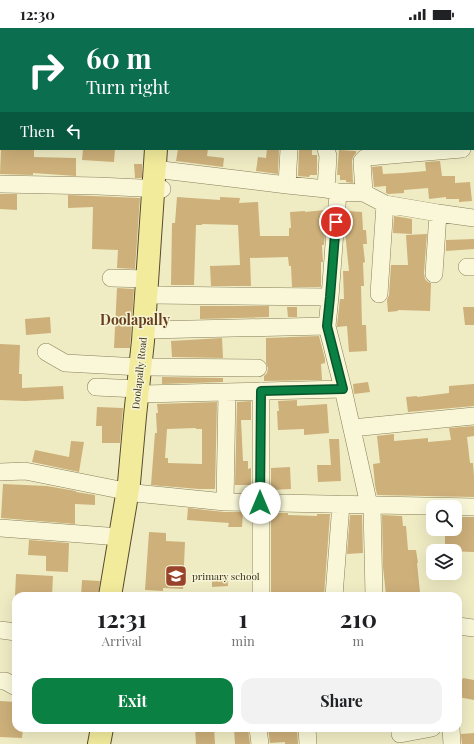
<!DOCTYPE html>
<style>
body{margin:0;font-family:"Playfair Display",serif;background:#f2f2f2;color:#202124;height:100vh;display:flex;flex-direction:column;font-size:15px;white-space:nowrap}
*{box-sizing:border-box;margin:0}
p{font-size:13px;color:#757577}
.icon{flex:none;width:22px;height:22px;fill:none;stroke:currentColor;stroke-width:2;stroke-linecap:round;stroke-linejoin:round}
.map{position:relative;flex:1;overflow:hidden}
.panel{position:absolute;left:12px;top:564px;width:450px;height:140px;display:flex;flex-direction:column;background:#fff;border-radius:12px;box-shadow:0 4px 16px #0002}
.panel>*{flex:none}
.guide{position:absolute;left:0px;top:0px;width:474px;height:122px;box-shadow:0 4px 16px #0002;background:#0b6e4f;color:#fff;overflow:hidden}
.fabs{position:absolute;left:426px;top:472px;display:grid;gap:8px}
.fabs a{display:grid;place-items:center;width:36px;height:36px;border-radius:8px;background:#fff;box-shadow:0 4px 16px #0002;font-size:20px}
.pin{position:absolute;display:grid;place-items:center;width:34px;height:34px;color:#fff;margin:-17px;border:2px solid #fff;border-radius:50%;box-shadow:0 1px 4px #0007}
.me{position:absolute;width:44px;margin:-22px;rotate:0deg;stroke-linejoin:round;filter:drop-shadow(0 0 3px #0008)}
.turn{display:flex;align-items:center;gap:14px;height:84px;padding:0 20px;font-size:18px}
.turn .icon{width:52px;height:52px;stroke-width:2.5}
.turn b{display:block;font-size:28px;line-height:34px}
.then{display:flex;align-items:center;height:38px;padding:0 20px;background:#0003;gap:8px;font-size:15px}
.eta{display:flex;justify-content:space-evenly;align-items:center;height:68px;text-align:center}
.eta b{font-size:24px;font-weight:700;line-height:28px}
.cta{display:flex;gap:8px;margin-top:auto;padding:8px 20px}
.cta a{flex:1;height:46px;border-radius:12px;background:#0b8043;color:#fff;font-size:16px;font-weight:700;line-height:46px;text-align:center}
.cta a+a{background:#f2f2f2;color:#202124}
.status{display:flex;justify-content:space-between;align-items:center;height:28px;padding:0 20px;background:#fff;direction:ltr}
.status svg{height:11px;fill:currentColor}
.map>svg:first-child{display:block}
.building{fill:#cdb07a;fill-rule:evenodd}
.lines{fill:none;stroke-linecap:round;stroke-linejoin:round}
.minor-casing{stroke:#8a7e5a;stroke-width:18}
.major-casing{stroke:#574b2f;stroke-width:24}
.minor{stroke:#f9f7d8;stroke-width:17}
.major{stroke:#f2eb9c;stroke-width:22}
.route-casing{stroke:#07532c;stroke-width:10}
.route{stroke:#0b8043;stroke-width:7}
.labels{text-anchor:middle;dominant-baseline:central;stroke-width:3;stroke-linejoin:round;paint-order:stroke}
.street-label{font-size:10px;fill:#39321f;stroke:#f6f4d4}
.poi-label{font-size:10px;fill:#39321f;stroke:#f6f4d4;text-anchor:start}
.district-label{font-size:14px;font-weight:bold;fill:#663e1e;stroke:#f6f4d4}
</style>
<div class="status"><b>12:30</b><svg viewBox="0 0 49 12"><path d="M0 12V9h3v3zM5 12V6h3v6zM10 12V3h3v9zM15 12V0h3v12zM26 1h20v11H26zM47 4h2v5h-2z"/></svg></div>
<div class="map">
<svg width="474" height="716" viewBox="0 0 474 716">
<rect width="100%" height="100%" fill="#efecc4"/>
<path class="building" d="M1,121l33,1v7l42,1v18l-43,-3v2l-33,-1z
M83,121h32l-1,13 -32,-2z
M178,121h30l-1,7 17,2 -1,9 -47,-6z
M267,121h12l-1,25 -22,-3 2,-14 8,1z
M299,121h13v6h5v20h-7l-1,2 -11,-1z
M339,122l17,1v2l-3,4 -1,4 1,22 -7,-1v-2h-6v-5h-3z
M440,133l2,15h13v7l15,-1 2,19 -13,1v-3h-13v-2l-17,2 -1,-11 -24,2v3l-16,1 -2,-1v-7l-12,1 -2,-20 10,-1 1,8 20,-1 23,-2 -1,-9z
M134,136h8v14h-7z
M0,166h17v16l-17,-1z
M68,167l72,3 -5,71 -18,-1 1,-18 -26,-1 1,-42 -25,1z
M177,169l43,3v-3l20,1 -1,5 19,-1 2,34h29v-8h2l-1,-16 15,-1v1l20,-2 2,1 -3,34h-2l1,17h-2v25h-29l-1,-21h-2l-1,-9 -38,1 1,28h-40l-1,-20 30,-1 -2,-40 -36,-1v1h-6l-2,60h-23l1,-62h3z
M347,183l15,1 1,18h3l1,14h-4l2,18 -2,1 1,23h-3l1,39h4l1,26 -18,1 -2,-26 -10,1v-2l3,-26h4l-1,-28h6l-4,-39z
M394,188l18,3v15l-19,-1z
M427,206l-3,39 1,6 3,3 3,1 -1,28 -32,-1v1l-10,1 -1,-12 2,-5 2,-30h17l-2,-30z
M474,211v10l-28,2v-11z
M117,260l17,1 -4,59h-16z
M200,278h69v11l-69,2z
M287,279h10v10h-9z
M463,279h11v18h-9z
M50,289l1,16 -25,2 -1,-16z
M319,308l6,23v4l-4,1 1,16 -58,1v-5l3,-3 1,-5 -2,-5v-25z
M222,310l1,20 -51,-1 -1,-16z
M0,316l20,1 -1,29h3v14l41,-2 1,13 -39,2 -25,-1z
M162,349l61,1v4l-61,2z
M368,354l2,10 -16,2 -1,-10z
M474,356v22l-66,6 -2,-15 11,-1v1l32,-4v-7z
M297,372v6l30,-2 2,29 -25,2v-6l-26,1 -1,-19h2l-1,-10z
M251,373v19h-10l2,41h5v8l3,-1v17h-16l2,-83z
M217,374l-2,87h-16l-48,-4 4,-52h2l-1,-20h2l-1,-9zM196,400v1h6v35l-34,-1v-5h-3l2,-29z
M97,379l26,1 -3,35h-18v-17h-6z
M474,398v10l-7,1 3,26h3l1,14v20l-97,-2 -2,-10 -2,-21 7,-1 -3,-27 17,-2v7l34,-3v4l23,-2 -2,-12z
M329,411h10l2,42 -23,1 -1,-17h14z
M71,413l13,1 -5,30 -47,-10 3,-12 34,7z
M290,439l1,22 -20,1v-22z
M3,456l44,2 29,5v1l19,3v10l-20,-1v20l-74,-6z
M188,480l36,4h19l-1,15h-14l1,-4 -42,-3z
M271,485h17v2l29,1v-2h13l-6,82h-53z
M350,487h12l1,38 -16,1z
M382,487l20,1 1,10h3l2,24h8l2,13h-1l3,29 -34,3 -3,-28z
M455,489h19v35l-29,-1v-22h10z
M149,504l17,1v8l19,1 -2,47 -20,-1v3l-18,-1z
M29,512l40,3 -1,29 -22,-1v-15l-18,-1z
M16,546l37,2 -1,20h-37z
M212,547h15l1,11 -16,1z
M82,552l18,1 -2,15h-17z
M458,650l5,1v-1l11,2v20l-16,-3z
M0,673l16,1v26h7l-1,10 -22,-1z
M195,700h19l1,16h-19z
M234,700h14l2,16h-15z
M268,700h29l1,16h-13v-2l-15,1z
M474,705v11h-12l-1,-10z"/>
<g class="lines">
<g class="minor-casing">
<path id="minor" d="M0,66h1
M154,141l133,16 39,4 12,3 26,1 21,11 53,9 36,5
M0,156l98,2 64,3
M287,157l2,-36
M326,161l2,-33 -2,-7
M338,164l-8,105 -3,29 16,63 26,116
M364,165l-2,-32 3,-3 3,-1 94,-8
M467,239h7
M434,246l4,-61
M111,250l36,1
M379,266l6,-90
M151,267l179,2
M149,302l178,-4
M46,324l19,11 75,4
M146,339l112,1
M96,359l42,2
M261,363v205
M143,366l200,-5
M352,400l122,-12
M0,444l25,-1 110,22 90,9 249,5
M225,474l2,-110
M372,477l2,91
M0,500l120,9
M334,568l7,-92
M458,598l16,2
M0,602l16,2
M0,653h5l11,6
M258,700l2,16
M307,700l1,16
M451,700l1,16
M400,706l32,-6"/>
</g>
<g class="major-casing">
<path id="major" d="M175,1v-1
M110,568l19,-113 6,-67 8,-75 13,-192
M99,716l3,-16"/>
</g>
<use href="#minor" class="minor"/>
<use href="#major" class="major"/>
</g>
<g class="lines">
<g class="route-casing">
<path id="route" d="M260,475l1,-112 82,-2 -16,-63 3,-29 6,-75"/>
</g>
<use href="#route" class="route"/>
</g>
<defs>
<g id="school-square" transform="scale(1.15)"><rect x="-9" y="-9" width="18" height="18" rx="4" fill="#99432a" stroke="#f6f4d4"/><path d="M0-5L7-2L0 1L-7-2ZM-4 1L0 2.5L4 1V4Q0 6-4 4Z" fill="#fff"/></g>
</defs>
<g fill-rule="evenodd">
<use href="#school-square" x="176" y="548"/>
</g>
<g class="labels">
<g class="street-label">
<text transform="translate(139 345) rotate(-84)">Doolapally Road</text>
</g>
<g class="poi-label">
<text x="192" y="548">primary school</text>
</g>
<g class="district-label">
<text x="135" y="291">Doolapally</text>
</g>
</g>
</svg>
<div class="fabs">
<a><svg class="icon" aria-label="search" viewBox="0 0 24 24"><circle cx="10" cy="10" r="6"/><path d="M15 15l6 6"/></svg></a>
<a><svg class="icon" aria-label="layers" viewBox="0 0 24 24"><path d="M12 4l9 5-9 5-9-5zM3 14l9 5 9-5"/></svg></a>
</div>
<div class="pin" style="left:336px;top:194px;background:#d93025"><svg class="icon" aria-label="arrive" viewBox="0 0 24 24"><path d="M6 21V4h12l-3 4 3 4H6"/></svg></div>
<svg class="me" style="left:260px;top:475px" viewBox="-20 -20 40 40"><circle r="19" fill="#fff"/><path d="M0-13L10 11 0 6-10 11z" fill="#0b8043"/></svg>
<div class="guide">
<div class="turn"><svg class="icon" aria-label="right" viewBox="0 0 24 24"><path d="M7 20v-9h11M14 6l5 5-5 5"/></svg><div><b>60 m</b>Turn right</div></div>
<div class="then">Then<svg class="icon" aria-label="left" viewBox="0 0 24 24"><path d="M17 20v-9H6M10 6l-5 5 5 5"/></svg></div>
</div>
<section class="panel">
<div class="eta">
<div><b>12:31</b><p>Arrival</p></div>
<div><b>1</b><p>min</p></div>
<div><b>210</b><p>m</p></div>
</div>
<div class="cta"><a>Exit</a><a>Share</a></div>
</section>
</div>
